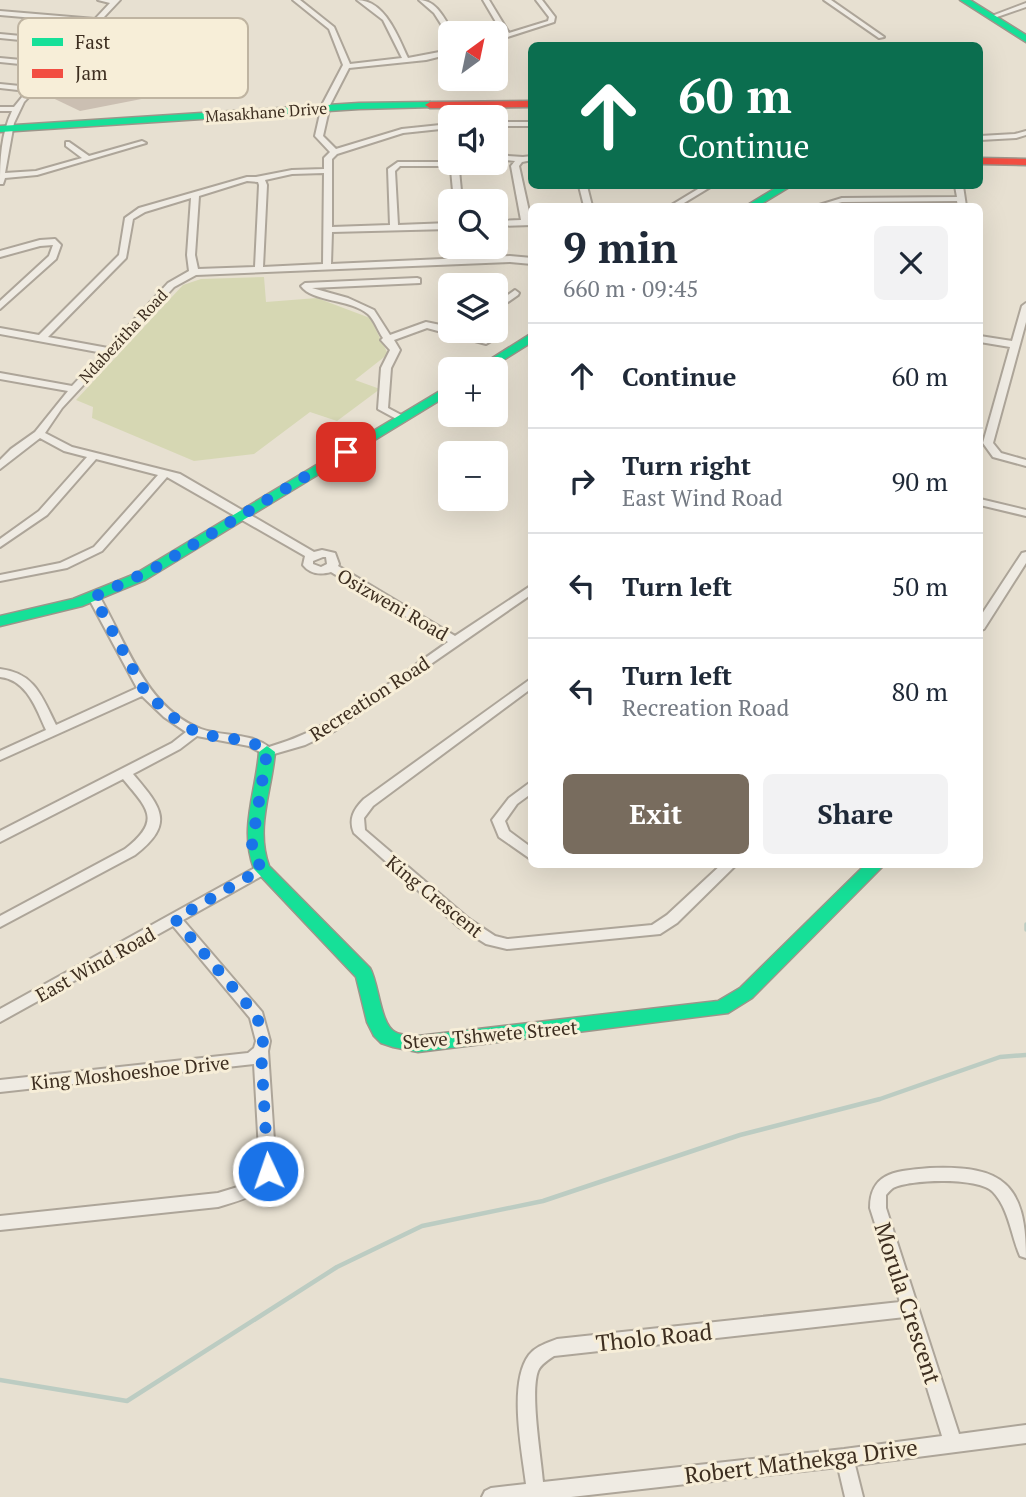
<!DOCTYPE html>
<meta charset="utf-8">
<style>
body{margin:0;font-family:"PT Serif",serif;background:#f2f2f3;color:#1f2937;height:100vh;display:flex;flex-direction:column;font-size:26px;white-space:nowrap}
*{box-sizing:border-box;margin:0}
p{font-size:23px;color:#747a83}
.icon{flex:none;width:38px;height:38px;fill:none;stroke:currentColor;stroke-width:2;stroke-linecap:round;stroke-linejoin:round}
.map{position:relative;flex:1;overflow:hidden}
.drawer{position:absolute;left:528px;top:203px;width:455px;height:665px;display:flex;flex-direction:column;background:#fff;border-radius:10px;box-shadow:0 7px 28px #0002}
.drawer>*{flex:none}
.banner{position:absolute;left:528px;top:42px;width:455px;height:147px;border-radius:10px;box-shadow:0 7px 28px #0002;background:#0b6e4f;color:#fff;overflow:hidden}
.needle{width:46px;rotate:33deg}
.controls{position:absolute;left:438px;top:21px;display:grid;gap:14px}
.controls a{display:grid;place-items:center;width:70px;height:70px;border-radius:10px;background:#fff;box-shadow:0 7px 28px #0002;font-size:35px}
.pin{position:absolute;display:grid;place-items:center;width:60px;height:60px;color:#fff;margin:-30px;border-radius:14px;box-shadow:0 4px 10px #0006}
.me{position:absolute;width:77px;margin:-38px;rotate:357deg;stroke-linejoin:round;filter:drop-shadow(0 0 5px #0008)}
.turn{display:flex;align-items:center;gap:24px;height:147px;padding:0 35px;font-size:32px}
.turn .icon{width:91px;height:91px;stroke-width:2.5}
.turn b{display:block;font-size:49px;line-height:60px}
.round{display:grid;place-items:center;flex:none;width:74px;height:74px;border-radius:10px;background:#f2f2f3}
.headline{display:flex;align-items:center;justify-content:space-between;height:119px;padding:0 35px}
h1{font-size:42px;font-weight:700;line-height:52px}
.action{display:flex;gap:14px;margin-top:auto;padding:14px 35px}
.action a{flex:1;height:80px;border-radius:10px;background:#786c5e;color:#fff;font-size:28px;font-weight:700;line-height:80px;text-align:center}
.action a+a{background:#f2f2f3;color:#1f2937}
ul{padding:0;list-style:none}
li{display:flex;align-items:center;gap:21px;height:105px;padding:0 35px;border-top:2px solid #e0e1e3}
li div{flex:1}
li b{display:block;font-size:26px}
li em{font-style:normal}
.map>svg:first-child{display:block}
.green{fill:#d6d7b3}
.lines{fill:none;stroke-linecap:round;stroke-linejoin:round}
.stream-far1{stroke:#bcccc2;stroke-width:3.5}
.stream{stroke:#bcccc2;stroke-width:4.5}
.building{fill:#cbbfb2}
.street-casing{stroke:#ada599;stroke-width:4}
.fast-casing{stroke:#9c958a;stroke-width:3}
.jam-casing{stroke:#9c958a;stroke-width:3}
.street{fill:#efebe3;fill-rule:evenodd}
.fast{fill:#16e098;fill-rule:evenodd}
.jam{fill:#f24e42;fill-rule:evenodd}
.route{stroke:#1a73e8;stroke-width:12;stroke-dasharray:0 21.6}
.labels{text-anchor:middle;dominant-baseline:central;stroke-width:6;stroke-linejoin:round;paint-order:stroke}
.far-street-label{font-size:16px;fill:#3d2e20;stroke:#f7eed8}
.street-label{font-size:19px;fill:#3d2e20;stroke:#f7eed8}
.near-street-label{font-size:23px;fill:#3d2e20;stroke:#f7eed8}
.key{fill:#f7eed8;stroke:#bfb4a1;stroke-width:2}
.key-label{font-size:19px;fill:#3d2e20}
</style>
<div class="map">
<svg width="1026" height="1497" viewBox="0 0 1026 1497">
<rect width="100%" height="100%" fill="#e7e0d1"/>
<path class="green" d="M264,277l2,25 51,-4 53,20 18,36 -33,26 25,9 -43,32 -27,-9 -56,42 -60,7 -102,-43 1,-11 -17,-7 107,-115 18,-6z"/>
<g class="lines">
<path class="stream-far1" d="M1026,924v6"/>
<path class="stream" d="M0,1380l127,21 210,-134 85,-41 121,-25 197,-66 140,-36 120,-42 26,-2"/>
</g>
<path class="building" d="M89,61l73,34 -82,16 -42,-20z"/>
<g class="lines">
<g class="street-casing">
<path id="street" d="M98,0h22l-96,102 -10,21 -9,50 31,-2 46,-13 -16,-12v-4h3l20,14 53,-15 4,2 -109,32 -32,3 -2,6h-3c0,-24 1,-50 12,-73h-12v-4h14l13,-16 -27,-3v-4l30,3 20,-20 -50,-5v-4l53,5 18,-18 -71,-7v-4l74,7 18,-18 -92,-8v-4l95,8 15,-16z
M293,0h7l34,27 16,37 52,-6 -19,-38 -26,-20c28,0 41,37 51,58l42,-8v4l-24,6 -77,8 -19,37 -7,31 13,13 66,-20 48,-5v4l-47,5 -66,21 -5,5v68l58,-2 -2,-56 10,-7h52l4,1 5,7 3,31h-8l-3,-31 -2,-4h-49l-5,5 3,54 52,-2v6l-118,3 -1,32 179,-8 22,2v6l-22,-2 -314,13 -22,12 -112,121 -17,25 27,14 108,27 134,78 8,-2 13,3 4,11 -1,2 117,70 77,-51v9l-198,137 -29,14 -38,11 -18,-10 -52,-10 -17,13 -47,25c29,34 42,50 2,81l-135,72v-11l125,-67c37,-29 23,-40 -2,-70l-123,63v-11l172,-88 14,-11 -22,-15 -22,-21 -142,64v-9l46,-21c-10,-22 -19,-50 -46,-53v-8c35,4 42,28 56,56l81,-37 -49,-91 2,-3h8c28,47 47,114 103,135 22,8 48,3 68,18 67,-19 122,-66 179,-105l-117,-70c-11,3 -21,2 -28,-7l2,-9 -138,-79 -65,74 -35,17 -67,13v-6l60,-12 34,-16 64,-72 -62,-16 -49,56 -47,32v-8l39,-28 48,-54 -23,-6 -24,-13 -40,31v-9l11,-11 24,-17 33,-41 -68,-12v-6l72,13 31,-33 -103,-19v-6l39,7 80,-80 6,-37 14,-10 108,-31h9l36,-7 32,-1v-11l6,-6 -15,-16 7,-31 21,-40 -14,-36zM324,173l-1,91 -60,3 4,-82 -2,-5 27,-6zM247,181l11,1 1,3 -4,82 -57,2 -3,-14 4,-59zM191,198l-4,57 2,16 -21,12 -60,65 -60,-11 78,-79 7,-39 12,-7zM323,557h3l1,7 -6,3 -8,-3v-3z
M419,0c18,0 26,20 34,33l-5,2 -14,-22z
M483,0h6l20,33 39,-12 1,-4 -13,-17h6l13,17 -1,5 -59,19v-4l8,-3z
M824,0h7l53,37 -5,1z
M1026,3v4l-32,11 -5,-1z
M495,122h37v4h-37z
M1026,131v4l-10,3 -36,2v-4l35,-2z
M495,155l28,2 9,-1v4l-10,2 -3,4 13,59 -37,1v-5l26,-1 -10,-54 4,-5 -20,-2z
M579,186h8l5,20h-8z
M703,186h9l-33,20h-9z
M955,186h8l3,20h-8l-1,-5 -115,1 -15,4h-11l26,-8 115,-1z
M55,239l6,6 -5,14 -56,50v-8l49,-45 4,-11 -13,1 -40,11v-6l40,-11z
M417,278l3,1v4l-108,5 36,10 26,12 16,25 36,-13 24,5v4h11l30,10 -5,3 -59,-16 -33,12 6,10 -9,18 -3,40 17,9 2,2 -5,3 -24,-13 3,-41 9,-18 -9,-10 2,-2c-5,-7 -9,-19 -15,-24 -17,-15 -56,-12 -67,-28l4,-3z
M515,290l4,3 -1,2 -23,16v-7z
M1026,303v19l-33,121 8,10 25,7v6l-33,-9 -10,-14 27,-96 -30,-5v-6l32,5 10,-35z
M980,499l46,11v6l-46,-11z
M1026,552v11l-42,66 -4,1v-13l42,-64z
M532,678v10l-159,118 -9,12 1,12 104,89 26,17 12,3 145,-14 15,-10 55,-51h15l-60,59 -17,11 -153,15 -21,-5 -27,-17 -105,-94c-6,-14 0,-24 10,-34z
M532,781v12l-15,11 -12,17 4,10 23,17v12l-33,-23 -7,-17 17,-22z
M262,864l5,1 2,4 -2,4 -84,47 79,92 8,29 -2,10 8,120c-12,24 -35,29 -58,36l-218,23v-14l218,-23 23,-7 19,-18 -6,-104 -254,28v-12l248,-27 6,-5 2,-7 -6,-23 -77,-92 -173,96v-13z
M930,1168c73,-3 96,16 96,90l-6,-2c-9,-21 -11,-47 -27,-64 -13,-15 -83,-13 -100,-4 -3,2 -5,5 -7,7v13l73,226 67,-9v18l-171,22 8,32h-18l-7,-30 -267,30h-89l3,-6 6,-3 35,-4c-4,-33 -18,-101 3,-129 7,-9 18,-12 28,-16l343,-37 -30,-94c0,-38 30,-37 60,-40zM905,1317l37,119 -98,13 -301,33c-2,-25 -13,-89 -5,-111 3,-7 10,-11 16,-15z"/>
</g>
<g class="fast-casing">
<path id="fast" d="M960,0h10l56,35v7z
M430,102l5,3 -2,2 -74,2 -359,23v-6l359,-23z
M779,186h12l-33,20h-12z
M532,333v9l-43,27h-14z
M450,385v9l-305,186 -63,26 -82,20v-10l73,-17 62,-25z
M267,746l8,6c-3,38 -20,76 -6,114l101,102c9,16 10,56 25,64 6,4 16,3 23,4l300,-35 22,-13 126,-124h19l-133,134 -24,15 -310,39 -25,-5 -12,-4 -7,-7 -7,-14 -11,-45 -102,-108c-15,-40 2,-77 5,-117z"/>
</g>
<g class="jam-casing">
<path id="jam" d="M532,101v6l-102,1 -5,-3 5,-3z
M980,158l46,1v6l-46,-1z"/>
</g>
<use href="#street" class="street"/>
<use href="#fast" class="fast"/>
<use href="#jam" class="jam"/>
</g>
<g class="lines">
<path class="route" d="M268,1171l-7,-120 2,-10 -6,-25 -82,-97 87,-50 -8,-13 -2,-12 15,-92c-16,-16 -49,-12 -70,-20 -19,-8 -38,-27 -53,-42l-50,-93 59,-28 193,-117"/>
</g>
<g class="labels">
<g class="far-street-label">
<text transform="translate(266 112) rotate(-4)">Masakhane Drive</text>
<text transform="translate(123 336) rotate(-47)">Ndabezitha Road</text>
</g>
<g class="street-label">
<text transform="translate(393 604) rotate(30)">Osizweni Road</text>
<text transform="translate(369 698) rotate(-33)">Recreation Road</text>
<text transform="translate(435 896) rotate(39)">King Crescent</text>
<text transform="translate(95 964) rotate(-29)">East Wind Road</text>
<text transform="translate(490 1034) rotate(-5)">Steve Tshwete Street</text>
<text transform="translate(130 1072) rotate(-6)">King Moshoeshoe Drive</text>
</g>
<g class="near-street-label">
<text transform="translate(908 1303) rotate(72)">Morula Crescent</text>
<text transform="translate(654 1337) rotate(-6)">Tholo Road</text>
<text transform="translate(801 1461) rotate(-7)">Robert Mathekga Drive</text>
</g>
</g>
<rect x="18" y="18" width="230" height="80" rx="10" class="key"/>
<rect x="32" y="38" width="31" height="8" fill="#16e098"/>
<rect x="32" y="69" width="31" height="9" fill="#f24e42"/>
<g class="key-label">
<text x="75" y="49">Fast</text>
<text x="75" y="80">Jam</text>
</g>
</svg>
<div class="controls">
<a><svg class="needle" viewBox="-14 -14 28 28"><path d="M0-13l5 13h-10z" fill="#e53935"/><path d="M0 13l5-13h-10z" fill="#747a83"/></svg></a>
<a><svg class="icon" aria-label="sound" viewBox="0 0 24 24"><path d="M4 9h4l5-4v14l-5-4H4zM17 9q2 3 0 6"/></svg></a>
<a><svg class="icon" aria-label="search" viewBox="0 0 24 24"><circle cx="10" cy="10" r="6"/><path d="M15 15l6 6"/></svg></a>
<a><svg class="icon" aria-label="layers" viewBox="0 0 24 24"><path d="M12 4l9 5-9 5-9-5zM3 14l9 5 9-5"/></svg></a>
<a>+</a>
<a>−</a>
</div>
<div class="pin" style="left:346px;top:452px;background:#d93025"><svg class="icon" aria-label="arrive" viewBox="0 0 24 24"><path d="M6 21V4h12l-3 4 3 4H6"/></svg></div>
<svg class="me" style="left:268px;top:1171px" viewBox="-20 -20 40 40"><circle r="17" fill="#1a73e8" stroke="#fff" stroke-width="3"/><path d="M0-11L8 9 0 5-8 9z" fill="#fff"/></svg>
<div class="banner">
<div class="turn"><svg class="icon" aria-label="ahead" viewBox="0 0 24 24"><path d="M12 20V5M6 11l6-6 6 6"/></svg><div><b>60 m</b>Continue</div></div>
</div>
<section class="drawer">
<div class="headline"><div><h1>9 min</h1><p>660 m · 09:45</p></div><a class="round"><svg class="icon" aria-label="close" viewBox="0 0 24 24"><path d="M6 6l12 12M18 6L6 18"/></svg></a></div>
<ul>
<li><svg class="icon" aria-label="ahead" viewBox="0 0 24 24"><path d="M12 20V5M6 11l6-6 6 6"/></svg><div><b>Continue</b></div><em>60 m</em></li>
<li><svg class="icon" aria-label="right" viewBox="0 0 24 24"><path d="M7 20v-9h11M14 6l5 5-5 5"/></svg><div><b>Turn right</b><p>East Wind Road</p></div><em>90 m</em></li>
<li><svg class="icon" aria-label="left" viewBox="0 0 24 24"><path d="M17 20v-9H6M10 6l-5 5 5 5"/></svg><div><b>Turn left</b></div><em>50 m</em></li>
<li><svg class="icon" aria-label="left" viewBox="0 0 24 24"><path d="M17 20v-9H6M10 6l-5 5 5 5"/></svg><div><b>Turn left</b><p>Recreation Road</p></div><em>80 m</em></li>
</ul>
<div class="action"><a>Exit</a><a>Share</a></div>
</section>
</div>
